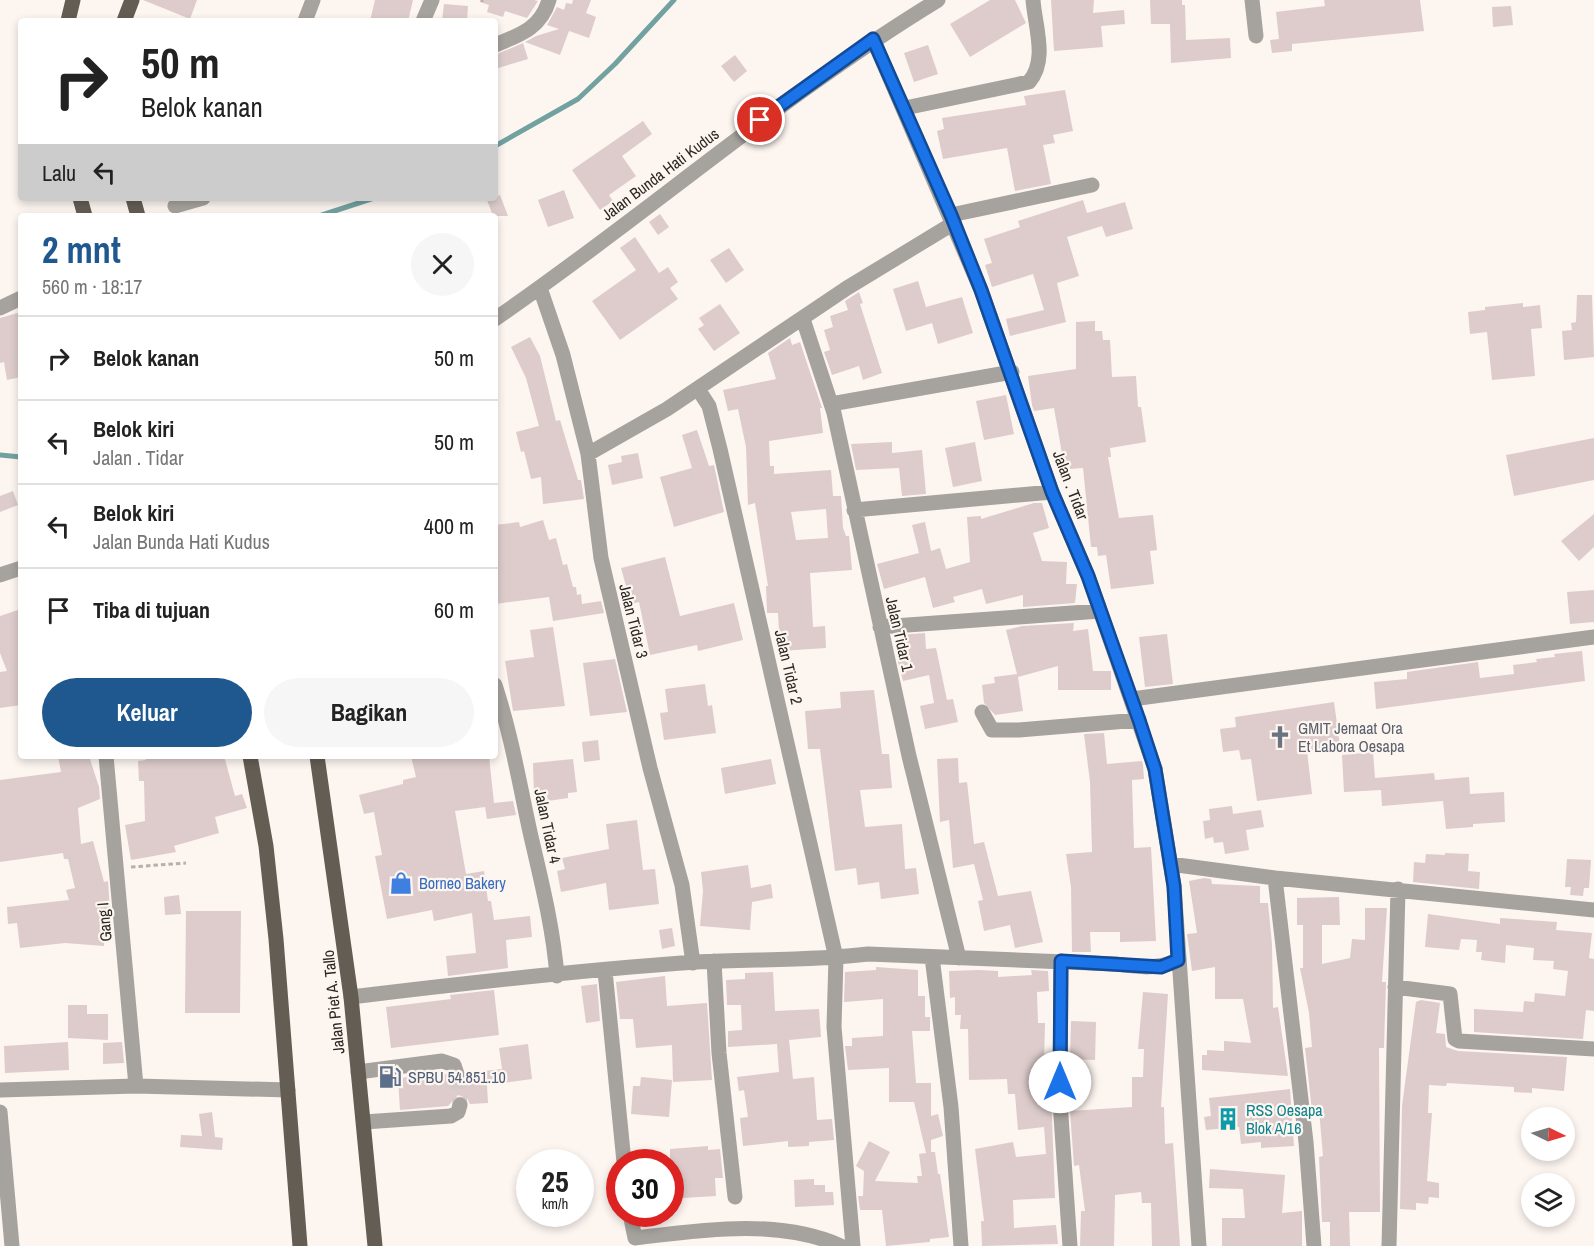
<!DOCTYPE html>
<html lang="id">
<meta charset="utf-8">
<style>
body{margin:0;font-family:"Archivo Narrow",sans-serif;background:#f6f6f6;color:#222;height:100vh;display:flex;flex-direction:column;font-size:22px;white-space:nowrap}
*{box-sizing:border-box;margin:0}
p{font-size:20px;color:#767676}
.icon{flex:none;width:33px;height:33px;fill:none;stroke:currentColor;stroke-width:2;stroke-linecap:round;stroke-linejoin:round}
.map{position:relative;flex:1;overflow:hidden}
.side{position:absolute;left:18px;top:213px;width:480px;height:546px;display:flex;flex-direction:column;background:#fff;border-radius:6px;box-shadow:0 3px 9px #0003}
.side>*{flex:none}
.banner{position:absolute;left:18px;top:18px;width:480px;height:183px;border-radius:6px;box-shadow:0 3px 9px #0003;background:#fff;color:#222;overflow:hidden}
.needle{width:39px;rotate:95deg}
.controls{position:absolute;left:1521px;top:1107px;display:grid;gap:12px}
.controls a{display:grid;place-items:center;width:54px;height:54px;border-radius:50%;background:#fff;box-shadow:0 3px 9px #0003;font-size:30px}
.speed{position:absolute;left:516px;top:1149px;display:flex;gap:12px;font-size:30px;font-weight:700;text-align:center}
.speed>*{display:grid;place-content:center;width:78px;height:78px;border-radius:50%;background:#fff;box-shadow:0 3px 9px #0003;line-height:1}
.speed small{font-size:15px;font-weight:400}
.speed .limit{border:9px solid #d22;background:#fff;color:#111}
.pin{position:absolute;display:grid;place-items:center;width:51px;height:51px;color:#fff;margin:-26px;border:3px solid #fff;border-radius:50%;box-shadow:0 2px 6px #0007}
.me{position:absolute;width:66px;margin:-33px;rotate:0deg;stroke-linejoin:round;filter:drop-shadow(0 0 4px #0008)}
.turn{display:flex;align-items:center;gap:21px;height:126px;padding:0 24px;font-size:27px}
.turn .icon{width:78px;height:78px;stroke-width:2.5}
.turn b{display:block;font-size:42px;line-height:51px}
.then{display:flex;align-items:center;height:57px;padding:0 24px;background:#0003;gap:12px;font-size:22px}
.round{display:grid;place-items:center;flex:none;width:63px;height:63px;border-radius:32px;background:#f6f6f6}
.head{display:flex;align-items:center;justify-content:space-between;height:102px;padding:0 24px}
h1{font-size:36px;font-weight:700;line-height:45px;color:#1f578f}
.button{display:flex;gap:12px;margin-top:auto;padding:12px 24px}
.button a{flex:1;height:69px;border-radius:36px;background:#1f578f;color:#fff;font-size:24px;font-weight:700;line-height:69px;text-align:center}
.button a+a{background:#f6f6f6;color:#222}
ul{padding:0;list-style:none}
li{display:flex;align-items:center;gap:18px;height:84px;padding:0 24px;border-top:2px solid #e0e0e0}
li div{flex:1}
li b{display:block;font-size:22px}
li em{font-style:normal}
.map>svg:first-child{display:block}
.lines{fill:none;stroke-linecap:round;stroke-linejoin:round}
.stream{stroke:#72a2a0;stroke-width:5}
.building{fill:#ddcccb;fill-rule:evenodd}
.minor-tunnel{stroke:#d3ccc7;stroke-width:15;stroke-dasharray:15 8;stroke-linecap:butt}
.path{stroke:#b7b0ac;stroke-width:3;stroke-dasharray:4.5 3;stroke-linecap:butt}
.minor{stroke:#a6a29d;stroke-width:15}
.major{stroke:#635d54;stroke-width:15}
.route-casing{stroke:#114b97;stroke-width:15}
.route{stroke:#1a73e8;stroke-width:10}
.labels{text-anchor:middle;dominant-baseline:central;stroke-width:4.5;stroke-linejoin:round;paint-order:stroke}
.street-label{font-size:16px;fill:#2b2723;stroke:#fdf5f0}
.worship-label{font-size:16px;fill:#5b616d;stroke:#fdf5f0;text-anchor:start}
.shop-label{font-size:16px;fill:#366cbe;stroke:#fdf5f0;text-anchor:start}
.service-label{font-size:16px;fill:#4e5e75;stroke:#fdf5f0;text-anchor:start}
.culture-label{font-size:16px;fill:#0d838f;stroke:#fdf5f0;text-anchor:start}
</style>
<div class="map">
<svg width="1594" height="1246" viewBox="0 0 1594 1246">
<rect width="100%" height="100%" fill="#fdf5f0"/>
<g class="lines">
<path class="stream" d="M495,146l83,-47 37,-35 59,-64
M319,216l55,-18
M0,455l21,2"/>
</g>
<path class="building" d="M143,0h54l-7,19z
M375,0h38l-5,21h-38z
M481,0h53l4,1 -11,17 -22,-7 -2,6 -16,-5 2,-7 -9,-3z
M573,0h18l-5,13 10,4 -7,21 -20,-7 -9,24 -35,-13 11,-6 23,-7 -12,-4 10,-18 7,3 2,-7 6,1z
M990,0h25l11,23 -56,34 -20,-33z
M1051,0h43l-1,13 31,-3 1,14 -24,2 2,21 -49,4z
M1150,0h32v5h3l1,35 44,-2 1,20 -60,5 -1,-39h-19z
M1324,0h96l4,31 -132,13v7l-20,2 -2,-13 9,-1 -3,-27 49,-6z
M444,4l24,2 -1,15h-25z
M1511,6l2,19 -20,2 -1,-20z
M523,43l5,16 -33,10v-14z
M928,45l10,29 -24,8 -10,-29z
M735,55l12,16 -13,11 -13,-16z
M1065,90l8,41 -20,4 2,8 -12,2 8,39 -36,7 -8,-43 -64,11 -6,-28 7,-2 -2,-11 84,-13 -2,-9z
M643,121l9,13 -30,22 14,20 -27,19 4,6 -13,9 -28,-40z
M564,190l10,28 -26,9 -10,-27z
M500,195l8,21h-15l-6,-16z
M1083,200l4,13 38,-11 8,27 -27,8 -4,-11 -35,11 12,39 -22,7 9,39 -56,14 -4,-17 38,-9 -11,-36 -41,13 -7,-22 7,-2 -8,-24 36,-12 -2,-6z
M660,214l9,13 -11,8 -9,-13z
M635,237l24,36 9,-6 10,15 -8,6 8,11 -58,41 -28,-39 44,-31 -16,-22z
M729,248l15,22 -18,13 -16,-23z
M918,281l8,26 36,-10 11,36 -35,11 -6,-21 -26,8 -13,-42z
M859,292l4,11 -3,1 22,69 -19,7 -4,-14 -27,9 -8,-23 6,-2 -6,-20 9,-3 -3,-11 18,-6 -3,-9z
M1577,295h15l2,62 -30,3 -2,-29 10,-1 -1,-7 5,-1z
M1523,303v4l17,-2 2,23 -11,1 4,47 -43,4 -5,-48 -17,2 -2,-22 17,-2v-3z
M720,304l20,29 -26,18 -16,-22 6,-4 -5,-7z
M21,312v65l-14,3 -3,-18 -4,1v-45z
M1095,321v10h7l1,9h7l2,37 24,-1 2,31h3l5,35 -36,6 1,9h-3l11,61 34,-3 4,35 -7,1 4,33 -43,5 -5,-34 -8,1 -1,-9h-6l-8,-79 -13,1 -1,-5 -5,1 -10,-57 -20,3 -2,-6 -4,-29 48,-7v-47z
M530,337l10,19 16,65 4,-1 18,60h3l3,19 -41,5 -2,-27 -10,2 -7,-28 -3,1 -5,-20 23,-6 -13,-48 -15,-31z
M790,338l2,7 8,-3 22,66h-2l3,25 -54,8 1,25h4v8l57,-4 2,26h8l2,32 3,8h3l3,34 -42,3 3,54 12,-1 1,22 -46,3 -2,-38h-11l-1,-27h2l-13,-83 -7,2 -2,-58 -8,-38 -10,2 -5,-21 53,-11 -8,-26zM826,509l2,29 -32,2 -5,-28z
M1006,395l8,39 -30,6 -8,-39z
M697,430l12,36 5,-1 10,47 -50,15 -14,-50 32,-9 -10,-33z
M1594,438v42l-80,16 -8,-41z
M892,442v11l30,-3 4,44 -24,2 -3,-28 -43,2 -5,-26z
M975,442l7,39 -29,6 -8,-39z
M638,453l5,25 -31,7 -4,-20 14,-3 -1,-6z
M13,491l5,14 -18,7v-16z
M1034,503h8l7,25 -16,5 9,28 25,1 -1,22h11l-2,19 -52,4v-12l-37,9 -4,-15 -29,8 2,5 -22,6 -8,-31 -41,12 -7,-25 42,-11 -7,-28 13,-3 6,29 9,-3 6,21 24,-7 -3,-45 14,-1v3z
M1594,514v33l-15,14 -18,-20z
M543,520l6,20 7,-2 7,27 4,-1 6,23h3l1,8 4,-1 1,10 19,-3 3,12 -51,8 -4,-24 -54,7v-79l24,-3 1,5z
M665,557l15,59 54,-13 9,37 -45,11 -1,-6 -47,10 -11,-53 -8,2 -10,-36z
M1594,590v32l-24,2 -3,-32z
M21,609v96l-21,3v-36l7,-1 -7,-18v-37z
M1074,623l-1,8 15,-2 5,42h18v19h-53v-24l-40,11 5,34 -28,4 -11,-12 -2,-18 13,-2 -1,-6 23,-3 -11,-44 16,-4z
M553,627l12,79 -52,5 -8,-50 29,-4 -4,-27z
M925,633l1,16 10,-1 11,52 6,-1 5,23 -33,7 -5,-23 14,-3 -5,-28 -26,6 -5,-19v-27z
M1167,634l6,50 -28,3 -6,-50z
M1582,651l3,30 -209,28 -2,-27 33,-3v-7l71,-10 2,16 34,-4 -1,-9 24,-3 -1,-3 19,-2 -1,-3z
M615,659l12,53 -37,4 -7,-53z
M705,684l3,22 4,-1 4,28 -52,7 -4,-27 8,-1 -3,-23z
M874,690l8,64h7l3,34 -32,2 5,37 37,-3 3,45 11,-1 3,26 -38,5 -2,-17 -21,3 -2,-17 -21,3 -15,-122h-12l-3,-38 36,-3 -1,-16z
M1334,702l6,44 -33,5 5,43 -55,7 -6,-42 -10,1 -2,-10 -16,2 -3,-23 16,-2 -1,-10z
M1104,733l3,31 35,-3 1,4 1,14 -12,1 2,68 17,-1 5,94 -36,1v-10h-30l1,20h-19l-1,-65 -5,-33 26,-2 -2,-70 -6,-48z
M598,740l2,20 -16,2 -2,-20z
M1373,752l2,26 59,-5 1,7 34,-3 1,17 34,-2 1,30 -32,2v3l-27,2 -3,-28 -61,5 -1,-16 -37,2 -2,-37z
M58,756h31l10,31 1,12 -22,9 3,36 12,-3 11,41 4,-1 2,29h-4l-2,36 -39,-3 -45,5 -3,-25 -9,1 -1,-17 62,-7 -3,-10 9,-2 -7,-29h-4l-1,-6 -63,9v-82l61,-8z
M145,756h79l11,40 7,-2 5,14 -32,9 4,16 -45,13 2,6 -45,8 -6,-35 20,-4 -1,-40h-5l-1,-20 8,-1z
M411,756h30v3l48,-3 5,47 19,-2 3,14 -29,4 -2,-12 -30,4 11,63 18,-3 4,30h3l3,19 36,-4 2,21 -26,3 2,28 -60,8 -2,-20 30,-3 -4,-40 -38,8 -2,-11 -45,9 -12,-63 7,-1 -8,-43 -10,2 -5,-19 44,-11v-4l13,-3z
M958,758l1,25 8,-1 7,62 10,-2 14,54 33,-5 12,51 -28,6 -5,-23 -26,6 -6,-30 5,-1 -9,-36 -21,4 -4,-48 -9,2 -3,-63z
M573,759l4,33 -9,1v5l-20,3 -1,-6 -13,2 -1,-34z
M771,759l5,25 -51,10 -4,-26z
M1232,806l1,8 28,-4 3,17 -18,3 3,20 -24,4 -2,-12 -9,1 -1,-6 -8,2 -2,-18 7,-1 -1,-11z
M637,820l6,50 12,-1 4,35 -50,6 -3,-27 -45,9 -4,-21 8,-2 -3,-11 47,-9 -3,-25z
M1445,853l24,1 -1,17 12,1 -1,17 -66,-7 1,-20 11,1 1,-9 19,1z
M1567,859l24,1 -2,28h-5l-1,8 -13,-1 1,-8h-6z
M748,865l3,23 20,-4 2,14 -21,4 -2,28 -50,-4 3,-35 -2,-19z
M1204,878l7,1 1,5 48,2v17h8l4,41 1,64 5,-1 10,69 -86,-6v-15h5v-5l17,1v-10l27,2 -8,-44h-28v-32l-23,4 -5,-37 10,-1 -8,-52z
M179,895l2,19 -16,1 -1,-18z
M1339,897l1,28h-18v39l28,-6 2,-19 13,1v-32h22l-5,74h4l-2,66h-5l1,164h-31l1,34h-20v-24h-8l-3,-65 4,-1 -4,-46 -7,1 -7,-63 7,-1 -3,-34 -9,-45h3v-43h-6v-27z
M186,911h55l-1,102h-55z
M1428,914l72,10v-6l57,4 -1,8 36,3 -3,25 5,1v52l-8,-1 -3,29 -109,-7v-23l49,3 1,-11 10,1 1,-9 30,3 3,-25 -15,-2 1,-8 -21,-1 1,-12 -28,-3 -1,18 -24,-3 1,-8h-6l1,-12 -16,-1 -2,11 -34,-3z
M672,928l3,18 -13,3 -3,-19z
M876,967l42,3v26h7v21h5v14h-18l4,52h15v33l7,-2 5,22 -12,4v12h4l3,22h2l9,63 -19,2v3l-44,4 -4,-36h-22l-2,-14h5l1,-25 -8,-5 13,-25 21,11 -15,29 43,2 -1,-7h5l-3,-22 7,-1 -12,-51h-25v-34l-41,2 -3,-24h7v-8l31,-2v-37l-39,3 1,-30 31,-2z
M979,970l19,1v6l34,-2 -1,-5 17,1 1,20 -12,1 1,31h7l-1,41h6l5,134 -42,2 1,28 42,-3 2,19 -76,2 -1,-25h3l-9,-72 38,-7 3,15 30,-3 -2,-27 -26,3 -3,-36h-7l-1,-15 -38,1 -1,-51h-8l1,-14h-6v-18l-5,1 -1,-27z
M773,972l2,39 44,-2 2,28 -32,3 4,39 21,-2 3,43 15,-1 2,21 -25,2v4l-21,1v-6l-45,5 -3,-28 8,-1 -4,-27 -5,1 -2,-14 42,-5 -2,-28 -49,3v-16l14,-1 -1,-25h-14l-1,-25 19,-1v-6z
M665,976l2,30 40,-3 5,77 -39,2 -1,-37 -36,3 -3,-29h-13l-4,-37z
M597,984l3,37 -14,2 -5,-37z
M494,990l5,45 -108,13 -5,-41 65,-8 -1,-4z
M1143,992l25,2 -7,113h3l1,37 8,-1 7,103h-28l-1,-43h-9l-1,-11 -26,3 -1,51h-34l1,-35h4l-6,-46 -5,1 -4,-55 62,-4v-30h11l1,-28h-6z
M1421,1000l19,3 -4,30 9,1 1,13 12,4 109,6 -3,34 -32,-3v5l-18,-1v-5l-67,-4 -1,3 -17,-1 -1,28h4l-5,68 12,2v15l-10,-1 -1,7 -12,-1v7l-16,-1 2,-103 14,-104z
M68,1005h19v9h21v26l-40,-2z
M1071,1021l25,1 -1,38 -25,-1z
M68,1042l1,28 -64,3 -1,-27z
M122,1042l2,21 -21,1v-21z
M528,1044l4,35 -45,6 1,18 -18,1 -3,-6 -9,-3 -10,11 -48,4 -2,-32 49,-4 4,8 9,1 5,-3 1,-7 36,-4 -3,-21z
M641,1077l31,3 -3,37 -38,-3 2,-28h7z
M1290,1089l4,57 -33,2v-6l-20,2 -2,-17 -33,3 -2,-13 7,-1 -2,-18z
M212,1112l3,25 8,1 -1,12 -42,-3 1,-12 21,1 -3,-22z
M708,1146v4l12,-1 3,29h-8l1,18 -33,2 -1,-16 -12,1v-34z
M1210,1169l75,6 -3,38 20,-2v35h-80v-28h23l-2,-29 -34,-1z
M814,1179v6h11v7h8l1,13 -39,2 -1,-27z"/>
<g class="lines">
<path class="minor-tunnel" d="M457,1074l3,31"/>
<path class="path" d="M482,2v-2
M131,867l55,-4"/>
<path class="minor" d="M1252,0l4,36
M305,21l8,-21
M423,21l9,-21
M873,39l108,251 71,202 36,84 67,193 19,117 25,360
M495,45c25,-10 46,-17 54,-45
M905,108l124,-26c19,-22 6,-55 4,-82
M175,206l28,-8
M951,215l141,-30
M540,288l23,67 25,99 13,104 49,210 32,117 11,78
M0,308l21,-10
M495,319c150,-103 287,-224 443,-319
M803,319l31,94 75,343 50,202
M698,389l11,17 11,43 116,509 -2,69 19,219
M831,404l181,-32
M588,454l79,-45 180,-121 107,-65
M854,510l198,-18
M0,575l21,-7
M880,627l220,-16
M495,685c16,49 24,96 35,147 11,48 23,94 27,144
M1132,699l462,-62
M982,712l10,18h27l120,-10
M106,756l30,330
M1170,864l105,14 319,32
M1275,878l31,264 8,104
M932,957l19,150 10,139
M714,961l5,92 16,144
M1061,961l-1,141 10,144
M605,971l19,191
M1395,987l55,7 5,45 4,2 135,8
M351,997c114,-14 230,-27 345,-35 57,-3 115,-1 172,-8l248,10c22,3 42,6 62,-4
M358,1072l84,-11 12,4 3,9
M0,1090l136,-4 152,4
M0,1112l12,134
M364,1122l87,-6 7,-4 2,-7
M630,1214l5,24c66,-8 143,-20 206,8
M1389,1246l9,-357"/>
<path class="major" d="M68,21l5,-21
M124,21l8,-21
M80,198l5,18
M133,198l5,18
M250,756l16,90 10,93 24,307
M317,756l34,241 24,249"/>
</g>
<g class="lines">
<g class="route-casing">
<path id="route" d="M760,120l113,-81 78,176 30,75 71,202 36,84 51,144 16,49 19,117 4,74 -17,7 -100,-6 -1,121"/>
</g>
<use href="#route" class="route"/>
</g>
<defs>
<g id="church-bare" transform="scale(1.8)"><path d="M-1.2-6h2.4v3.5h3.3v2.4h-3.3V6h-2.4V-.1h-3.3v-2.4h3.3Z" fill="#6b7280" stroke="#fdf5f0" stroke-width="2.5" paint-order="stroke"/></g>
<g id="shop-bare" transform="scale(1.8)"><path d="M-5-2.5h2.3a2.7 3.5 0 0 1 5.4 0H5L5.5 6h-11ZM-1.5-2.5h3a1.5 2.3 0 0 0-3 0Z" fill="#3f7fe0" stroke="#fdf5f0" stroke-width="2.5" paint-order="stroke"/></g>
<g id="fuel-bare" transform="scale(1.8)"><path d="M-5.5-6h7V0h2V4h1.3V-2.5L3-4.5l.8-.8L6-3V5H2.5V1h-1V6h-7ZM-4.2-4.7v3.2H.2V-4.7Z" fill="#5c6f8a" stroke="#fdf5f0" stroke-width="2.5" paint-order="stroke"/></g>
<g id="building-bare" transform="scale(1.8)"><path d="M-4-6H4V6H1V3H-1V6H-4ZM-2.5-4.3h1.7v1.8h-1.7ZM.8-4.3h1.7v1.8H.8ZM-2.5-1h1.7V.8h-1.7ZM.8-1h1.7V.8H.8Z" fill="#0f9aa8" stroke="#fdf5f0" stroke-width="2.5" paint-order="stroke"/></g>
</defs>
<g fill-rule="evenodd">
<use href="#church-bare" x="1280" y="737"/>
<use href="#shop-bare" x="401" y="883"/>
<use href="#fuel-bare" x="390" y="1077"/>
<use href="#building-bare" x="1228" y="1119"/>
</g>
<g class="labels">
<g class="street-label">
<text transform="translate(660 174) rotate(-37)">Jalan Bunda Hati Kudus</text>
<text transform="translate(1071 485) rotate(69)">Jalan . Tidar</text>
<text transform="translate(634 621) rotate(76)">Jalan Tidar 3</text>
<text transform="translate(900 634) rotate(77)">Jalan Tidar 1</text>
<text transform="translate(789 667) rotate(77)">Jalan Tidar 2</text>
<text transform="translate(548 826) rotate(78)">Jalan Tidar 4</text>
<text transform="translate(104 922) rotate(-95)">Gang I</text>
<text transform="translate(333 1002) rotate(-96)">Jalan Piet A. Tallo</text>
</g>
<g class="worship-label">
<text x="1298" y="728">GMIT Jemaat Ora<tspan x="1298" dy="18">Et Labora Oesapa</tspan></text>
</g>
<g class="shop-label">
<text x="419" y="883">Borneo Bakery</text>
</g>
<g class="service-label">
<text x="408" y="1077">SPBU 54.851.10</text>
</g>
<g class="culture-label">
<text x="1246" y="1110">RSS Oesapa<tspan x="1246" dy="18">Blok A/16</tspan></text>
</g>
</g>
</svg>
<div class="controls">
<a><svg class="needle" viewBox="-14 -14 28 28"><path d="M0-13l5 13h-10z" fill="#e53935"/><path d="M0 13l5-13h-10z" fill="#767676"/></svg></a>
<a><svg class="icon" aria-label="layers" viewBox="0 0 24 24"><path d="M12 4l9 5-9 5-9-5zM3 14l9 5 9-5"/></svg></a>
</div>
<div class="speed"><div>25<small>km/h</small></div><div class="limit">30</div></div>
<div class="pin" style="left:760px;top:120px;background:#d93025"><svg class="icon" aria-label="arrive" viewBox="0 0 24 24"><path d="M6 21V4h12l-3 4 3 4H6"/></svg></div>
<svg class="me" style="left:1060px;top:1082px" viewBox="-20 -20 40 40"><circle r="19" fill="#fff"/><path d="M0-13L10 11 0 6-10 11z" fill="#1a73e8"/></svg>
<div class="banner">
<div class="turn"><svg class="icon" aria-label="right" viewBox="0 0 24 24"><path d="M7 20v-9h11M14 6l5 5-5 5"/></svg><div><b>50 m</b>Belok kanan</div></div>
<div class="then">Lalu<svg class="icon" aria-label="left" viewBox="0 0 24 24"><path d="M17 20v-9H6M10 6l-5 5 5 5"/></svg></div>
</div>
<section class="side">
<div class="head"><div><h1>2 mnt</h1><p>560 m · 18:17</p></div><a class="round"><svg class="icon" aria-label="close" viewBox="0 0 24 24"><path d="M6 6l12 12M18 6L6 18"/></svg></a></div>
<ul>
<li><svg class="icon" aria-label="right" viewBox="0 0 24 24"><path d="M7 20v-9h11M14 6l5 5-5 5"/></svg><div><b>Belok kanan</b></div><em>50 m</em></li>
<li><svg class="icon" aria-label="left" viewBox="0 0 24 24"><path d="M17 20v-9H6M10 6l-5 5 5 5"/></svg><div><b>Belok kiri</b><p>Jalan . Tidar</p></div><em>50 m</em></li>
<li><svg class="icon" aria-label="left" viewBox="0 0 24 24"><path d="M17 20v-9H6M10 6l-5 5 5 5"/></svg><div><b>Belok kiri</b><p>Jalan Bunda Hati Kudus</p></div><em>400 m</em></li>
<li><svg class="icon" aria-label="arrive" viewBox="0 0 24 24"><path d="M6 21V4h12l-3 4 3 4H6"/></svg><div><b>Tiba di tujuan</b></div><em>60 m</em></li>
</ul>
<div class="button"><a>Keluar</a><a>Bagikan</a></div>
</section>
</div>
